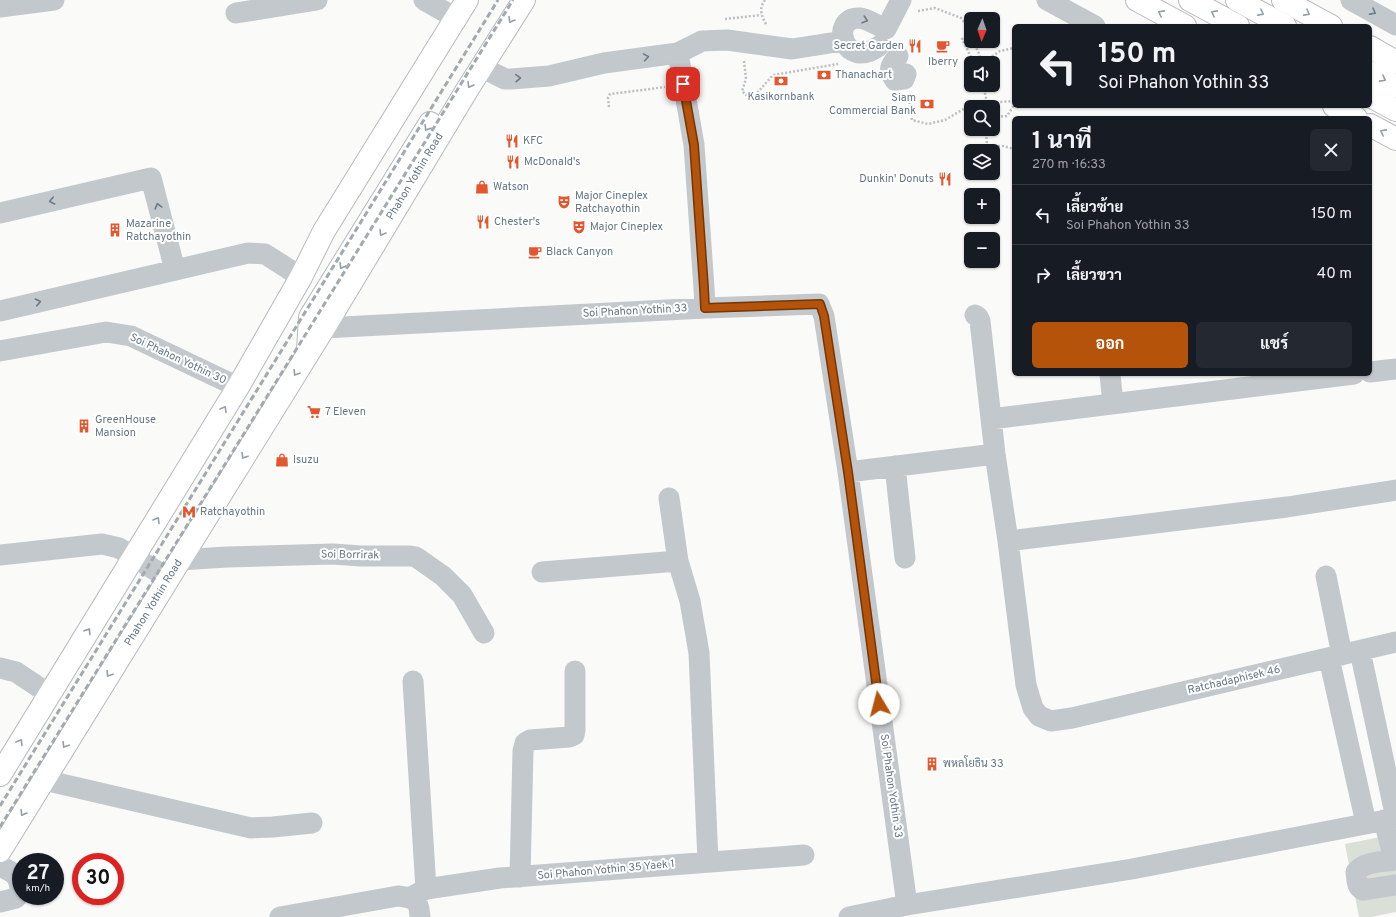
<!DOCTYPE html>
<html lang="th">
<meta charset="utf-8">
<style>
body{margin:0;font-family:Overpass,Sarabun,sans-serif;background:#242831;color:#f1f3f6;height:100vh;display:flex;flex-direction:column;font-size:15px;white-space:nowrap}
*{box-sizing:border-box;margin:0}
p{font-size:13px;color:#9ea1a6}
.icon{flex:none;width:22px;height:22px;fill:none;stroke:currentColor;stroke-width:2;stroke-linecap:round;stroke-linejoin:round}
.map{position:relative;flex:1;overflow:hidden}
.details{position:absolute;left:1012px;top:116px;width:360px;height:260px;display:flex;flex-direction:column;background:#171b24;border-radius:6px;box-shadow:0 1px 3px #0004}
.details>*{flex:none}
.banner{position:absolute;left:1012px;top:24px;width:360px;height:84px;border-radius:6px;box-shadow:0 1px 3px #0004;background:#171b24;color:#f1f3f6;overflow:hidden}
.needle{width:26px;rotate:182deg}
.buttons{position:absolute;left:964px;top:12px;display:grid;gap:8px}
.buttons a{display:grid;place-items:center;width:36px;height:36px;border-radius:6px;background:#171b24;box-shadow:0 1px 3px #0004;font-size:20px}
.speed{position:absolute;left:12px;top:853px;display:flex;gap:8px;font-size:20px;font-weight:700;text-align:center}
.speed>*{display:grid;place-content:center;width:52px;height:52px;border-radius:50%;background:#171b24;box-shadow:0 1px 3px #0004;line-height:1}
.speed small{font-size:10px;font-weight:400}
.speed .limit{border:6px solid #d22;background:#fff;color:#111}
.pin{position:absolute;display:grid;place-items:center;width:34px;height:34px;color:#fff;margin:-17px;border-radius:8px;box-shadow:0 2px 6px #0006}
.me{position:absolute;width:44px;margin:-22px;rotate:352deg;stroke-linejoin:round;filter:drop-shadow(0 0 3px #0008)}
.turn{display:flex;align-items:center;gap:14px;height:84px;padding:0 20px;font-size:18px}
.turn .icon{width:52px;height:52px;stroke-width:2.5}
.turn b{display:block;font-size:28px;line-height:34px}
.round{display:grid;place-items:center;flex:none;width:42px;height:42px;border-radius:6px;background:#242831}
.head{display:flex;align-items:center;justify-content:space-between;height:68px;padding:0 20px}
h1{font-size:24px;font-weight:700;line-height:30px}
.cta{display:flex;gap:8px;margin-top:auto;padding:8px 20px}
.cta a{flex:1;height:46px;border-radius:6px;background:#b45309;color:#fff;font-size:16px;font-weight:700;line-height:46px;text-align:center}
.cta a+a{background:#242831;color:#f1f3f6}
ul{padding:0;list-style:none}
li{display:flex;align-items:center;gap:12px;height:60px;padding:0 20px;border-top:1px solid #363941}
li div{flex:1}
li b{display:block;font-size:15px}
li em{font-style:normal}
.map>svg:first-child{display:block}
.green{fill:#dadfd7}
.lines{fill:none;stroke-linecap:round;stroke-linejoin:round}
.major-casing{stroke:#b5babe;stroke-width:24}
.path{stroke:#bbbfc2;stroke-width:2.5;stroke-dasharray:2 2;stroke-linecap:butt}
.minor{stroke:#c3c8cc;stroke-width:21}
.major{stroke:#fff;stroke-width:22}
.rail{stroke:#a2aab0;stroke-width:3;stroke-dasharray:6 3;stroke-linecap:butt}
.oneway{stroke:#6a7a87}
.oneway2{stroke:#939fa8}
.route-casing{stroke:#753606;stroke-width:10}
.route{stroke:#b45309;stroke-width:7}
.labels{text-anchor:middle;dominant-baseline:central;stroke-width:4;stroke-linejoin:round;paint-order:stroke}
.poi-label{font-size:11px;fill:#657683;stroke:#fff;text-anchor:start}
.street-label{font-size:11px;fill:#657683;stroke:#fff}
</style>
<div class="map">
<svg width="1396" height="917" viewBox="0 0 1396 917">
<rect width="100%" height="100%" fill="#fafaf8"/>
<path class="green" d="M1396,834v78l-25,5h-12l-14,-73z"/>
<g class="lines">
<g class="major-casing">
<g id="major">
<path d="M1137,0l48,26"/>
<path d="M1190,0l48,26"/>
<path d="M1237,0l48,26"/>
<path d="M1283,0l48,26"/>
<path d="M1370,47l26,15"/>
<path d="M1370,72l26,14"/>
<path d="M1370,96l26,14"/>
<path d="M1334,106l22,12"/>
<path d="M1370,125l26,14"/>
<path d="M308,351l2,-34 120,-194"/>
<path d="M0,775l238,-388 63,-110 23,-46 143,-231"/>
<path id="s1" d="M0,851l180,-291 144,-232 143,-238 57,-90"/>
</g>
</g>
<path class="path" d="M765,0c-7,9 -3,17 2,26
M918,11l17,-3 26,10 10,13
M725,19l36,-4
M971,36l-9,3 12,24
M973,41l10,21
M744,61l2,18 -4,12 4,4 11,-2 16,-18 65,-11
M982,63l18,-12 14,-3
M983,85l4,17v5
M909,98l3,22 16,4 17,-4 27,-16 42,-3
M609,107l-1,-9 2,-4 55,-7
M993,117l14,-1 7,-11
M986,129l1,17h16l11,3
M968,159l-1,-8 1,-2 19,-3"/>
<path class="minor" d="M424,0l32,18
M1047,0l48,26
M1351,0l45,25
M0,7l54,-7
M236,13l81,-13
M879,46c-35,26 -51,-29 -19,-28 8,1 18,8 26,11l15,-29
M678,53l16,92 10,143 1,20
M898,56c-7,9 -11,13 -3,24l9,-1 2,-5
M481,67l24,12h6l38,-3 55,-13 74,-10 24,-12 25,-1 65,9 51,-8
M0,213l151,-35 24,92
M0,311l248,-58 17,1 36,23
M975,315l3,2 2,4 15,133 13,87 18,144 7,23 6,8 12,5 21,-3 324,-76
M324,328l381,-20 114,-4 5,12 24,156 59,433
M0,351l106,-19 25,4 107,51
M1370,372l26,-3
M1110,374l3,30
M991,419l363,-45
M895,466l10,92
M848,472l147,-18
M669,498l9,63 12,40 9,52 9,209
M1008,541l279,-34 109,-17
M0,555l102,-11 17,4 49,30
M180,560l47,-3 106,-3 28,2h49l6,1 27,19 19,19 22,38
M542,572l136,-11
M1326,576l16,79
M1360,651l36,167
M1329,658l37,165
M0,668l16,4 33,22
M413,681l13,208
M44,780l207,48 22,-1 39,-4
M1384,820l10,40
M1396,860c-13,2 -31,1 -40,12 1,7 0,15 7,18l33,-5
M0,866c15,7 20,10 20,27l-4,5 -16,4
M520,877l3,-126 2,-8 5,-3 39,-3 5,-2 1,-5v-59
M411,897l15,-8 74,-11 304,-23
M280,917l118,-21c16,2 21,3 22,21
M849,917l58,-12 225,-36 264,-51"/>
<use href="#major" class="major"/>
<path class="rail" d="M0,806l498,-806
M0,827l513,-827"/>
</g>
<defs><path id="oneway-chevron" d="M-2-3.5L2.5 0L-2 3.5" fill="none" stroke-width="1.6" stroke-linecap="round" stroke-linejoin="round"/></defs>
<g class="oneway">
<use href="#oneway-chevron" transform="translate(1373 12) rotate(29)"/>
<use href="#oneway-chevron" transform="translate(865 20) rotate(17)"/>
<use href="#oneway-chevron" transform="translate(646 57) rotate(-9)"/>
<use href="#oneway-chevron" transform="translate(518 78) rotate(-4)"/>
<use href="#oneway-chevron" transform="translate(52 201) rotate(167)"/>
<use href="#oneway-chevron" transform="translate(158 206) rotate(-105)"/>
<use href="#oneway-chevron" transform="translate(38 302) rotate(-13)"/>
</g>
<g class="oneway2">
<use href="#oneway-chevron" transform="translate(1161 13) rotate(-152)"/>
<use href="#oneway-chevron" transform="translate(1214 13) rotate(-152)"/>
<use href="#oneway-chevron" transform="translate(1261 13) rotate(28)"/>
<use href="#oneway-chevron" transform="translate(1307 13) rotate(29)"/>
<use href="#oneway-chevron" transform="translate(511 20) rotate(121)"/>
<use href="#oneway-chevron" transform="translate(1383 79) rotate(28)"/>
<use href="#oneway-chevron" transform="translate(470 85) rotate(121)"/>
<use href="#oneway-chevron" transform="translate(427 128) rotate(122)"/>
<use href="#oneway-chevron" transform="translate(1383 132) rotate(-152)"/>
<use href="#oneway-chevron" transform="translate(382 233) rotate(121)"/>
<use href="#oneway-chevron" transform="translate(342 266) rotate(121)"/>
<use href="#oneway-chevron" transform="translate(296 373) rotate(122)"/>
<use href="#oneway-chevron" transform="translate(224 409) rotate(-59)"/>
<use href="#oneway-chevron" transform="translate(244 456) rotate(122)"/>
<use href="#oneway-chevron" transform="translate(157 520) rotate(-59)"/>
<use href="#oneway-chevron" transform="translate(88 631) rotate(-58)"/>
<use href="#oneway-chevron" transform="translate(109 674) rotate(122)"/>
<use href="#oneway-chevron" transform="translate(20 742) rotate(-59)"/>
<use href="#oneway-chevron" transform="translate(65 745) rotate(122)"/>
<use href="#oneway-chevron" transform="translate(23 813) rotate(121)"/>
</g>
<g class="lines">
<g class="route-casing">
<path id="route" d="M683,84l11,61 10,143 1,20 115,-4 4,12 24,156 31,232"/>
</g>
<use href="#route" class="route"/>
</g>
<defs>
<g id="restaurant-bare" transform="scale(1.08)"><path d="M-5-6h1v4h1v-4h1v4h1v-4h1v5L-1.5 .5V6h-2V.5L-5-1ZM5-6V6H3V1.5H1.5Q1.5-4 5-6Z" fill="#e4572e" stroke="#fff" stroke-width="2.5" paint-order="stroke"/></g>
<g id="cafe-bare" transform="scale(1.08)"><path d="M-5.5-4.5H6V0H3Q3 3.5 0 3.5H-2.5Q-5.5 3.5-5.5 0ZM3-3.2v2h1.7v-2ZM-6 4.5H4V6H-6Z" fill="#e4572e" stroke="#fff" stroke-width="2.5" paint-order="stroke"/></g>
<g id="bank-bare" transform="scale(1.08)"><path d="M-6-4H6V4H-6ZM0-2.3a2.3 2.3 0 1 0 0 4.6a2.3 2.3 0 1 0 0-4.6Z" fill="#e4572e" stroke="#fff" stroke-width="2.5" paint-order="stroke"/></g>
<g id="shop-bare" transform="scale(1.08)"><path d="M-5-2.5h2.3a2.7 3.5 0 0 1 5.4 0H5L5.5 6h-11ZM-1.5-2.5h3a1.5 2.3 0 0 0-3 0Z" fill="#e4572e" stroke="#fff" stroke-width="2.5" paint-order="stroke"/></g>
<g id="theatre-bare" transform="scale(1.08)"><path d="M-5-5.5Q0-4 5-5.5V0Q5 5 0 6Q-5 5-5 0ZM-3.3-2.5H-1v1.5H-3.3ZM1-2.5H3.3v1.5H1ZM-2.8 1Q0 5.5 2.8 1Z" fill="#e4572e" stroke="#fff" stroke-width="2.5" paint-order="stroke"/></g>
<g id="building-bare" transform="scale(1.08)"><path d="M-4-6H4V6H1V3H-1V6H-4ZM-2.5-4.3h1.7v1.8h-1.7ZM.8-4.3h1.7v1.8H.8ZM-2.5-1h1.7V.8h-1.7ZM.8-1h1.7V.8H.8Z" fill="#e4572e" stroke="#fff" stroke-width="2.5" paint-order="stroke"/></g>
<g id="supermarket-bare" transform="scale(1.08)"><path d="M-6-5.5h2.5l.6 2H6L4.5 2H-2.5L-4.4-4H-6ZM-1.5 3.2a1.3 1.3 0 1 0 .1 0ZM3 3.2a1.3 1.3 0 1 0 .1 0Z" fill="#e4572e" stroke="#fff" stroke-width="2.5" paint-order="stroke"/></g>
<g id="metro-bare" transform="scale(1.08)"><path d="M-5.5 5V-5H-3L0 0L3-5H5.5V5H3V-.5L0 4L-3-.5V5Z" fill="#e4572e" stroke="#fff" stroke-width="2.5" paint-order="stroke"/></g>
</defs>
<g fill-rule="evenodd">
<use href="#restaurant-bare" x="915" y="46"/>
<use href="#cafe-bare" x="943" y="46"/>
<use href="#bank-bare" x="824" y="75"/>
<use href="#bank-bare" x="781" y="81"/>
<use href="#bank-bare" x="927" y="104"/>
<use href="#restaurant-bare" x="512" y="141"/>
<use href="#restaurant-bare" x="513" y="162"/>
<use href="#restaurant-bare" x="945" y="179"/>
<use href="#shop-bare" x="482" y="187"/>
<use href="#theatre-bare" x="564" y="202"/>
<use href="#restaurant-bare" x="483" y="222"/>
<use href="#theatre-bare" x="579" y="227"/>
<use href="#building-bare" x="115" y="230"/>
<use href="#cafe-bare" x="535" y="252"/>
<use href="#supermarket-bare" x="314" y="412"/>
<use href="#building-bare" x="84" y="426"/>
<use href="#shop-bare" x="282" y="460"/>
<use href="#metro-bare" x="189" y="512"/>
<use href="#building-bare" x="932" y="764"/>
</g>
<g class="labels">
<g class="poi-label">
<text x="904" y="46" text-anchor="end">Secret Garden</text>
<text x="943" y="62" text-anchor="middle">Iberry</text>
<text x="835" y="75">Thanachart</text>
<text x="781" y="97" text-anchor="middle">Kasikornbank</text>
<text x="916" y="98" text-anchor="end">Siam<tspan x="916" dy="13">Commercial Bank</tspan></text>
<text x="523" y="141">KFC</text>
<text x="524" y="162">McDonald's</text>
<text x="934" y="179" text-anchor="end">Dunkin' Donuts</text>
<text x="493" y="187">Watson</text>
<text x="575" y="196">Major Cineplex<tspan x="575" dy="13">Ratchayothin</tspan></text>
<text x="494" y="222">Chester's</text>
<text x="126" y="224">Mazarine<tspan x="126" dy="13">Ratchayothin</tspan></text>
<text x="590" y="227">Major Cineplex</text>
<text x="546" y="252">Black Canyon</text>
<text x="325" y="412">7 Eleven</text>
<text x="95" y="420">GreenHouse<tspan x="95" dy="13">Mansion</tspan></text>
<text x="293" y="460">Isuzu</text>
<text x="200" y="512">Ratchayothin</text>
<text x="943" y="764">พหลโยธิน 33</text>
</g>
<g class="street-label">
<text stroke="none"><textPath href="#s1" startOffset="792">Phahon Yothin Road</textPath></text>
<text transform="translate(635 311) rotate(-3)">Soi Phahon Yothin 33</text>
<text transform="translate(178 359) rotate(25)">Soi Phahon Yothin 30</text>
<text transform="translate(350 555) rotate(1)">Soi Borrirak</text>
<text stroke="none"><textPath href="#s1" startOffset="292">Phahon Yothin Road</textPath></text>
<text transform="translate(1234 680) rotate(-13)">Ratchadaphisek 46</text>
<text transform="translate(891 786) rotate(82)">Soi Phahon Yothin 33</text>
<text transform="translate(606 870) rotate(-5)">Soi Phahon Yothin 35 Yaek 1</text>
</g>
</g>
</svg>
<div class="buttons">
<a><svg class="needle" viewBox="-14 -14 28 28"><path d="M0-13l5 13h-10z" fill="#e53935"/><path d="M0 13l5-13h-10z" fill="#9ea1a6"/></svg></a>
<a><svg class="icon" aria-label="sound" viewBox="0 0 24 24"><path d="M4 9h4l5-4v14l-5-4H4zM17 9q2 3 0 6"/></svg></a>
<a><svg class="icon" aria-label="search" viewBox="0 0 24 24"><circle cx="10" cy="10" r="6"/><path d="M15 15l6 6"/></svg></a>
<a><svg class="icon" aria-label="layers" viewBox="0 0 24 24"><path d="M12 4l9 5-9 5-9-5zM3 14l9 5 9-5"/></svg></a>
<a>+</a>
<a>−</a>
</div>
<div class="speed"><div>27<small>km/h</small></div><div class="limit">30</div></div>
<div class="pin" style="left:683px;top:84px;background:#d93025"><svg class="icon" aria-label="arrive" viewBox="0 0 24 24"><path d="M6 21V4h12l-3 4 3 4H6"/></svg></div>
<svg class="me" style="left:879px;top:704px" viewBox="-20 -20 40 40"><circle r="19" fill="#fff"/><path d="M0-13L10 11 0 6-10 11z" fill="#b45309"/></svg>
<div class="banner">
<div class="turn"><svg class="icon" aria-label="left" viewBox="0 0 24 24"><path d="M17 20v-9H6M10 6l-5 5 5 5"/></svg><div><b>150 m</b>Soi Phahon Yothin 33</div></div>
</div>
<section class="details">
<div class="head"><div><h1>1 นาที</h1><p>270 m · 16:33</p></div><a class="round"><svg class="icon" aria-label="close" viewBox="0 0 24 24"><path d="M6 6l12 12M18 6L6 18"/></svg></a></div>
<ul>
<li><svg class="icon" aria-label="left" viewBox="0 0 24 24"><path d="M17 20v-9H6M10 6l-5 5 5 5"/></svg><div><b>เลี้ยวซ้าย</b><p>Soi Phahon Yothin 33</p></div><em>150 m</em></li>
<li><svg class="icon" aria-label="right" viewBox="0 0 24 24"><path d="M7 20v-9h11M14 6l5 5-5 5"/></svg><div><b>เลี้ยวขวา</b></div><em>40 m</em></li>
</ul>
<div class="cta"><a>ออก</a><a>แชร์</a></div>
</section>
</div>
